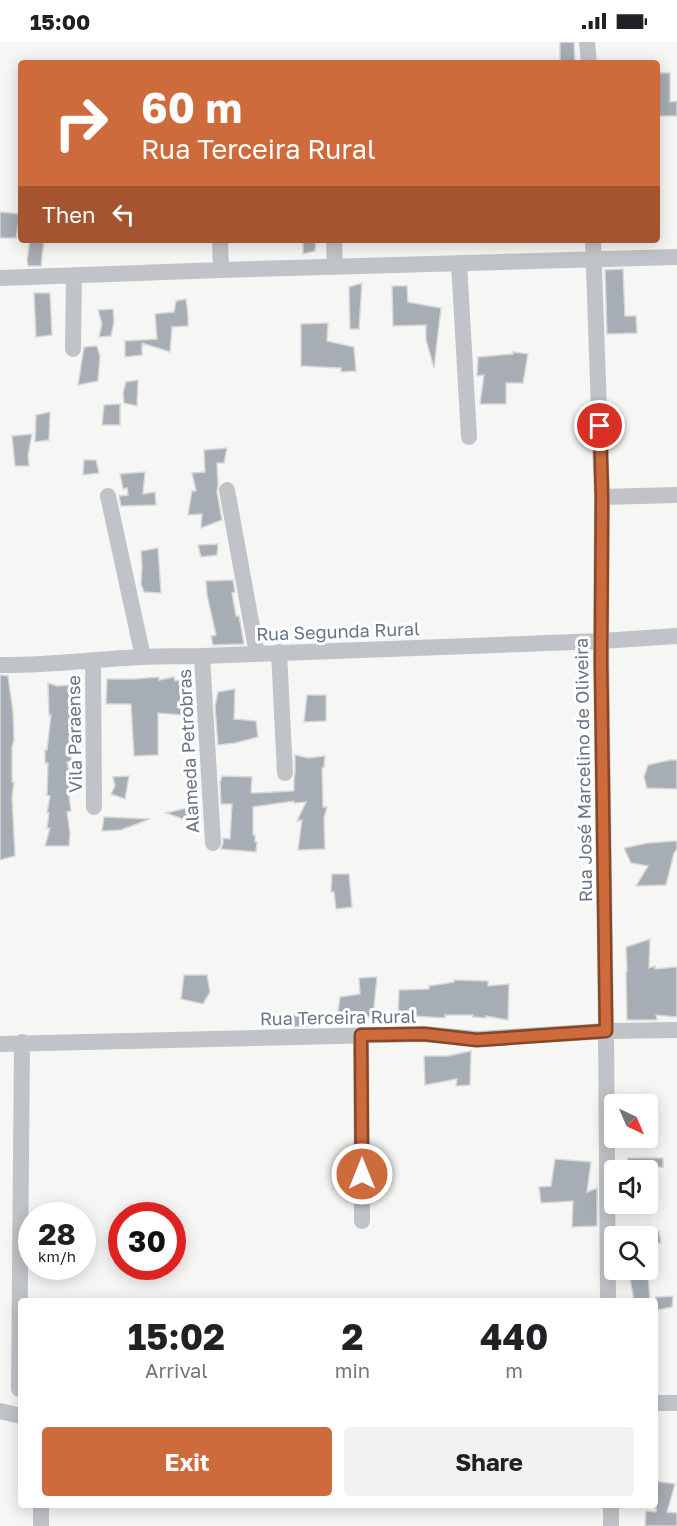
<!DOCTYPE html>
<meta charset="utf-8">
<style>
body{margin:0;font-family:"Golos Text",sans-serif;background:#f2f2f2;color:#202124;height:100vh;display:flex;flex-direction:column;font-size:22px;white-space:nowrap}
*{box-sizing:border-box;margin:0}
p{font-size:20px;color:#757577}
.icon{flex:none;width:33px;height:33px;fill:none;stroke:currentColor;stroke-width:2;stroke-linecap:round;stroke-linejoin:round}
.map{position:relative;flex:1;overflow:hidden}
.side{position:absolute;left:18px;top:1256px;width:640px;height:210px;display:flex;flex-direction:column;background:#fff;border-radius:6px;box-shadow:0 3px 15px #0003}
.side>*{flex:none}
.hud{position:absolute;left:18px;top:18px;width:642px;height:183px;border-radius:6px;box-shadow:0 3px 15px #0003;background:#ce6b3c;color:#fff;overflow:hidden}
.needle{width:39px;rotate:136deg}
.controls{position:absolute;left:604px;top:1052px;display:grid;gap:12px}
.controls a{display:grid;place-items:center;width:54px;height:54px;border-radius:6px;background:#fff;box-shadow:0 3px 15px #0003;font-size:30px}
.speed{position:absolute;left:18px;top:1160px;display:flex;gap:12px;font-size:30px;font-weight:700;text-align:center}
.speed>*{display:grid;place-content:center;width:78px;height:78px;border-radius:50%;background:#fff;box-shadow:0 3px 15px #0003;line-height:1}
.speed small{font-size:15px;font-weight:400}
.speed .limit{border:9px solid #d22;background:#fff;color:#111}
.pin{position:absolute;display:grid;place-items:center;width:51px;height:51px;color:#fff;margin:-26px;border:3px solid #fff;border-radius:50%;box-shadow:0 2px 6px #0007}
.me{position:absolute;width:66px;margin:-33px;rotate:0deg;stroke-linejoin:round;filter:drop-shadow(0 0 4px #0008)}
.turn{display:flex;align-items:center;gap:21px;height:126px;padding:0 24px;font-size:27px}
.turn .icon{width:78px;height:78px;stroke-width:2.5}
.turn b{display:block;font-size:42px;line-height:51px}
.then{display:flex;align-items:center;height:57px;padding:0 24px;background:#0003;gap:12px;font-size:22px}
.eta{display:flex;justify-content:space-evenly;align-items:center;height:102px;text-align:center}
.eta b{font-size:36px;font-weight:700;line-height:42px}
.button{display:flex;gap:12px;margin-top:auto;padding:12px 24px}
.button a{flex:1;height:69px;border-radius:6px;background:#ce6b3c;color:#fff;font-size:24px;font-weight:700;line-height:69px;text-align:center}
.button a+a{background:#f2f2f2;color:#202124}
.status{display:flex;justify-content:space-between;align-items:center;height:42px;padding:0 30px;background:#fff;direction:ltr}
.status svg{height:16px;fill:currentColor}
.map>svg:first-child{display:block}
.building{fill:#a7adb4;stroke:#d8d8d7;stroke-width:1.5}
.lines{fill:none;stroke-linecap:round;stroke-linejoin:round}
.minor{stroke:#c0c3c7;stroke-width:16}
.route-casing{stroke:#864627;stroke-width:15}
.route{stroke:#ce6b3c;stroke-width:10}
.labels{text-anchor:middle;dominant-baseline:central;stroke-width:6;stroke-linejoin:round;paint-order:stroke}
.street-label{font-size:18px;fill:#697582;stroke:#fff}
</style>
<div class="status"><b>15:00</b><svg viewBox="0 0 49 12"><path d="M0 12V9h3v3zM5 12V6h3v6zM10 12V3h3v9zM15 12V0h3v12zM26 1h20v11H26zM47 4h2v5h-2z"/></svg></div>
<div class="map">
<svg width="677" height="1484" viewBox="0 0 677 1484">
<rect width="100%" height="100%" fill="#f6f7f4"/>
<path class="building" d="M560,0h14l1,21h-15z
M657,31h13v29l7,-1v15h-20z
M0,170l20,2 -4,24h-16z
M30,198h14l-3,26h-13l-1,-6z
M303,198h13l-1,11 -12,3z
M623,227l2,47h11l1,17 -30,1 -2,-64z
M362,241l-3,46h-9l-1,-42z
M392,244h15l1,16 33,6 -7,60 -8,-28v-15l-33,1z
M34,251h16l2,42 -16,2z
M186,257l2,16v11l-16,1 -2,25 -28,-9v12l-17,2v-16l32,-2 -2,-25 19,-2 2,-11z
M113,267l1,13 -3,14 -12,1 3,-13 -4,-14z
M328,281l-1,18 27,6 2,24 -15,1v-4l-40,-2v-42z
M97,304l3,10 -2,25 -20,4 6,-38z
M513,310l15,2 -5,29h-17v21h-26l4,-29 -7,1 1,-19 35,-3z
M138,338l-1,26 -13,-3 -1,-10 3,-11z
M120,362v21h-18l2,-20z
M50,370l-1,28 -14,2 1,-27z
M32,392l-4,21 1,11h-14l-3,-30z
M227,406l-3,15h-7l1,22 -1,7 5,28 -21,8 1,-14 -14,1 4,-24h4l-4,-18 13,-1 -1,-22z
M84,418h12l3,13 -16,2z
M145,430l-2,22 12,-2 1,13 -35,1 -2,-10 9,-1 -1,-7 -4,1 -3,-15z
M218,502l-1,11 -16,2 -3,-12z
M158,506l3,45 -17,-1 -3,-8 1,-17 -1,-16z
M233,538l2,12 -3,1 4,23h3l5,28 -31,1 -2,-9 5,-1 -9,-40 -1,-14z
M0,633l8,1 5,36 1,28 -2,7v35h2l-2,15 3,59 -15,4z
M159,635v3l15,-3 1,4 18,-3 1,38 -36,-3v42l-24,1 -3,-52h-25l1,-25h27z
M48,641l9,3 18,-1v13h-3l1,22 -3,35 2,6 -5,1 4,18h-2l1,16h-1l2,15 -4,1 3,21 -1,13h-24l5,-18h-3l2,-15h-2l3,-17 -3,-1 1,-32h-3v-13h2l4,-35h-2z
M235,647l-1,30 22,2 2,16 -23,6 -17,2 -3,-39 3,-14z
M307,653h19v26l-22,1z
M295,713l13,3 17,-2 -1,11 -2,1 1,39h4l-3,11 1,31 -27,1 4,-30 -5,1 9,-19 -12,1v-2l-41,6v28h2v7h2l-1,10 -35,-3 2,-6v-5l7,1 2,-35h-11l-1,-22 2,-6 30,1 -1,15 2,1 40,-2 1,-1v-11l1,-7z
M670,718h7v29l-30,-1 -3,-11 4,-12z
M129,734l-4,23 -14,-5 4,-8 -2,-9z
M200,763l1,18h-7l-28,-10z
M104,775l46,2 -29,11 -19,1z
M677,799v8l-3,4 -8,32 -30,1 12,-20 -17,-3 -7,-15 24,-5z
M332,832h17l3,33 -16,2 -2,-17h-3z
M650,897l-1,29 6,-2v3l22,-2v50l-21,-2 1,5h-30l-1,-48 1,-1 -1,-24z
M184,933h23l3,17 -7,12 -22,-5z
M377,935l-4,40h-24l1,5 -12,2v-12l2,-15 20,-3 -1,-16z
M454,938l34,1v5l21,-2 -1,36 -22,-4v2l-13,-1v-2h-28v3l-32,-2v5l-15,-3 1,-28 30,-1v-3l25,-4z
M310,972l-4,8 2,4 -22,1v-12z
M471,1009l-1,34 -14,1 1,-7 -32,6 -1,-29h24z
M628,1116h35v9l-38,3z
M555,1117l36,3 -4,30 10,-4v38l-25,1 1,-26 -32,2 -2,-16 12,-1z
M659,1189l2,12h-13v-11z
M629,1232h19l2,26h-16z
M673,1254l-1,11 -16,3v-13z
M656,1439l19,3 -8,28 10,1v13h-32l1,-15 10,1z"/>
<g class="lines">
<path class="minor" d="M587,0l2,21
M220,198l1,30
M334,198l1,27
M593,198l9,257 -1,144 5,390 2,269
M459,221l10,174
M0,236l221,-8 456,-13
M73,307l1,-74
M227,448l30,164
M108,454l35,161
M602,455l75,-2
M279,610l6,121
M202,614l11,187
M93,619l1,146
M0,623c48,1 95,-6 143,-8 19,-1 40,-1 59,-1l399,-15 76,-5
M361,993l1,186
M0,1002l424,-10 53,5 129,-8 71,-1
M19,1347l3,-347
M656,1361h21
M0,1369l21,5
M611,1462v22
M41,1484v-22"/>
</g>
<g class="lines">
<g class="route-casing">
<path id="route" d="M362,1132l-1,-139 63,-1 53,6 129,-9 -5,-369 1,-165 -2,-71"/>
</g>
<use href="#route" class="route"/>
</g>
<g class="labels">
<g class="street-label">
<text transform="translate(338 589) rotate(-2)">Rua Segunda Rural</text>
<text transform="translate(74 692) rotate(-91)">Vila Paraense</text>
<text transform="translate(188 709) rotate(-93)">Alameda Petrobras</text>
<text transform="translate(583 728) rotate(-91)">Rua José Marcelino de Oliveira</text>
<text transform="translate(338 975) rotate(-1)">Rua Terceira Rural</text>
</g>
</g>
</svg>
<div class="controls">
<a><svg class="needle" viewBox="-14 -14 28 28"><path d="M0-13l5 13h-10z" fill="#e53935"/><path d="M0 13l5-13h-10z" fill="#757577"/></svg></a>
<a><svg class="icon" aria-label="sound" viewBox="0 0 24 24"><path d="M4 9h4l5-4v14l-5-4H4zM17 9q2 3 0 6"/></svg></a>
<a><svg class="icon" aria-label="search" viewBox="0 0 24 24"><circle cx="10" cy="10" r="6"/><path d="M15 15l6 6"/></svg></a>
</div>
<div class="speed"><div>28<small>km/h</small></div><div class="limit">30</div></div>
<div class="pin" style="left:600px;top:384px;background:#d93025"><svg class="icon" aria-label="arrive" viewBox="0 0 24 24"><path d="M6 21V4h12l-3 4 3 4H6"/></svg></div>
<svg class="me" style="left:362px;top:1132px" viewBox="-20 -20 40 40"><circle r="17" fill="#ce6b3c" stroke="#fff" stroke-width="3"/><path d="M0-11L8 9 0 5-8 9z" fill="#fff"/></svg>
<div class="hud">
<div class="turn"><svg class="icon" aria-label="right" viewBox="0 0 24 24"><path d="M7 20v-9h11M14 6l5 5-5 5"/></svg><div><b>60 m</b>Rua Terceira Rural</div></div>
<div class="then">Then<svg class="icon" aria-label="left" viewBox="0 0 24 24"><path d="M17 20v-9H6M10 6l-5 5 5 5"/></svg></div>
</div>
<section class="side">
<div class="eta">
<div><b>15:02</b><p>Arrival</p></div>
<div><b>2</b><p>min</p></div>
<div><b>440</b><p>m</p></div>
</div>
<div class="button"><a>Exit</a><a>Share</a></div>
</section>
</div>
